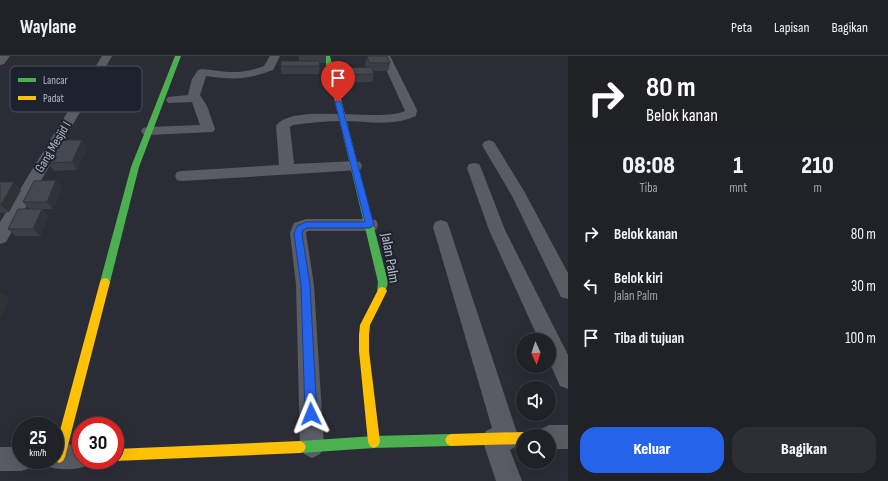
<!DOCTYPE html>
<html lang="id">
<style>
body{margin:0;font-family:"Sofia Sans Condensed",sans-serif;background:#2d2f34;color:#f1f3f6;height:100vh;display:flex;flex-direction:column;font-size:15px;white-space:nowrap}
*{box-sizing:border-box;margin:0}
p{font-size:13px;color:#a2a4a8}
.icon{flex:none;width:22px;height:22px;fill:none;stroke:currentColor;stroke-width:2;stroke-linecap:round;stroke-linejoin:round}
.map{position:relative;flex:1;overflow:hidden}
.drawer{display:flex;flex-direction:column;background:#202228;width:320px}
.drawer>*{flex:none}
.guide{background:#202124;color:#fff;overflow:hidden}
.needle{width:26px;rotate:177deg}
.fabs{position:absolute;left:516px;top:277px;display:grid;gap:8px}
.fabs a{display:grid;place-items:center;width:40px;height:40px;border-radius:50%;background:#202228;box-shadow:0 4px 16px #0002,0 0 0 1px #3d3f45;font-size:20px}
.speed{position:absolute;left:12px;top:361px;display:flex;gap:8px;font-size:20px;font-weight:700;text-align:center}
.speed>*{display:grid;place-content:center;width:52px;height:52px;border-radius:50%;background:#202228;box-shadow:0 4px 16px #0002,0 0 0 1px #3d3f45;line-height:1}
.speed small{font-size:10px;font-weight:400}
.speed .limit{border:6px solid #d22;background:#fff;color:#111}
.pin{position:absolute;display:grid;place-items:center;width:34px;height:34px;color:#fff;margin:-41px -17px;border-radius:50% 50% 50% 0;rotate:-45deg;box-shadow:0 0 4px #0007}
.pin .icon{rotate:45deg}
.me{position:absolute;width:44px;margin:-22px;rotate:358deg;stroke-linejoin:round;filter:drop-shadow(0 0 3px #0008)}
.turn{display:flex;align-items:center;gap:14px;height:84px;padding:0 12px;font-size:18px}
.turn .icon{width:52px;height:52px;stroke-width:2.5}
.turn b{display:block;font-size:28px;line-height:34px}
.eta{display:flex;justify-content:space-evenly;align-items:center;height:68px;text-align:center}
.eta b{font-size:24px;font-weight:800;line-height:28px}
.button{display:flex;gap:8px;margin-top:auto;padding:8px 12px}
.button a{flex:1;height:46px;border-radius:16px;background:#2563eb;color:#fff;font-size:16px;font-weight:800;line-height:46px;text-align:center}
.button a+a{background:#2d2f34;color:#f1f3f6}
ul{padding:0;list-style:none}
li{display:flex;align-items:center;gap:12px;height:52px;padding:0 12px}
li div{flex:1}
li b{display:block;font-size:15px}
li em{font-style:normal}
header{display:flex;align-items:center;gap:24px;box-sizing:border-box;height:56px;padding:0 20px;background:#202228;border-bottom:1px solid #3d3f45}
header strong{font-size:19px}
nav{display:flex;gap:22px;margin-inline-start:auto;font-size:14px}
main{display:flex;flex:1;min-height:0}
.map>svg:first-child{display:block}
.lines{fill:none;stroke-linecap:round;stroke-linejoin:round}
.street{fill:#595c63;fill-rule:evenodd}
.fast{fill:#4caf50;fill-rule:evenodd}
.slow{fill:#ffc107;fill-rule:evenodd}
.wall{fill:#3b3e45}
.shaded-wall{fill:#303238}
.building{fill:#454850;stroke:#303238}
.route{fill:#2563eb;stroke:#184099}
.labels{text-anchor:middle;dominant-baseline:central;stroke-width:4;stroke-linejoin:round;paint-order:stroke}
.far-street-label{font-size:13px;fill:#b4b8c5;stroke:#1e222f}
.street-label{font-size:15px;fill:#b4b8c5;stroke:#1e222f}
.key{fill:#1e222f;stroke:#4b4f5c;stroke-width:1}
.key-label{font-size:11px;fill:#b4b8c5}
</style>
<header>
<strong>Waylane</strong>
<nav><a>Peta</a><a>Lapisan</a><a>Bagikan</a></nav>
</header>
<main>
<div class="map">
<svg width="568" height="425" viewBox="0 0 568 425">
<rect width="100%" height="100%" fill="#2a2d35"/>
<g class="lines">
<path class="street" d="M0,0h10l-6,8 -4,1z
M102,0h10l-106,186 -6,2v-22z
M270,0h10l-7,14c-27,10 -39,10 -67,6l-6,19 7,11 8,23 -2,3 -65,3 -5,-1 -2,-3 2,-3 5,-1 52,-2 -8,-23 -24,1 -2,-3 2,-3 20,-2 4,-16 6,-9 4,-1c25,3 38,6 62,-3z
M380,0h10l27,54 -1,6c-25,11 -48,5 -74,5 -16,0 -33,2 -49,4l-3,2 4,37 61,-3 5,1 2,4 -2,4 -178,11 -5,-1 -2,-4 2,-4 5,-1 97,-6 -3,-39c16,-24 103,-3 129,-15z
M489,84l5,2 30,49 44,82v26l-7,-2 -49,-101 -30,-51 2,-3z
M474,107l5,1 2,4 24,62 63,125v34l-8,-3 -11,-25v-21h-10l-50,-110 -22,-62 2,-4z
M306,163h64l6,1 2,5 -2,5 -6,1h-62l-2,2 8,52 10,161 -4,8 -8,4 -8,-4 -4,-8 -4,-161 -6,-52 4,-10z
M441,164l6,2 2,5 70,212 -4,8 -5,3 12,31h-26l-14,-42 4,-8 6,-3 -59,-201 2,-5z
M549,369h19v24h-19v-13h-11l3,-7z
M81,388v16h10l-1,5c-14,5 -30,6 -44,1l-2,-6h11v-15z
M0,391h21v13h12l-3,8 -9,3h-21z"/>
<path class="fast" d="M175,0h6l-42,111 -29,115 -2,3 -3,1 -3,-1 -2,-3 31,-115z
M324,0h6l58,226 -3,12 -3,1 -3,-1 -2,-3 1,-9z
M451,378l4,2 2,4 -2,4 -4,2 -77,2 -74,5 -4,-2 -2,-4 2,-4 4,-2 74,-5z"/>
<path class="slow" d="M105,222l3,1 2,3 -45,175 -2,4 -4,2 -5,-3 1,-11 45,-167 2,-3z
M382,231l3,1 2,3 -17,34 -1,10v16l11,91 -2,4 -4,2 -4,-2 -2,-4 -9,-91v-16l1,-10 19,-37z
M523,376l4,2 1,2h-5v8l-72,2 -4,-2 -2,-4 2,-4 4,-2z
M300,385l4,2 2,4 -2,4 -4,2 -185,8 -3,-1h3v-11z"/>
</g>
<path class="wall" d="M299,0h27v7h-6l-1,11h-38v-13h18z
M367,0l23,7 -2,8h-15l1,3 -2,8 -32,1 -2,-7 1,-8 27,-1 -1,-3z
M87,92l-10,22 -23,1 -6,-8z
M0,126l21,8 -12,22 -9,1z
M62,132l-9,21h-11l6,7 -8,20h-25l-7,-7 21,-20 -6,-7z"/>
<path class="shaded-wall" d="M82,84l5,8 -10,22 -5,-8z
M56,124l6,8 -9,21 -6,-7z
M14,126l7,8 -12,22 -8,-7z
M42,153l6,7 -8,20 -7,-7z
M1,236l9,6 -10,22v-26z"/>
<path class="building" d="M367,0h20l3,7h-21z
M281,5h38l1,5h-39z
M372,11l2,7 -33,1 -2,-7z
M59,84h23l-10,22 -24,1z
M56,124l-9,22h-24l11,-21z
M0,126h14l-13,23h-1z
M18,153h24l-9,20h-25z"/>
<path class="route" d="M338,44l3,2 33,123 -4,3h-63l-4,2 -1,4 8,51 7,129 -2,4 -4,2 -4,-2 -2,-4 -4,-129 -7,-51 3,-8 9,-4h59l-30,-120z"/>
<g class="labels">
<g class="far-street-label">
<text transform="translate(53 91) rotate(-59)">Gang Mesjid I</text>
</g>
<g class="street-label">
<text transform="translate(390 202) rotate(80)">Jalan Palm</text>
</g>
</g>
<rect x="10" y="10" width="132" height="46" rx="6" class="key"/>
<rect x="18" y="22" width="18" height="4" fill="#4caf50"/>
<rect x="18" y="40" width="18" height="4" fill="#ffc107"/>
<g class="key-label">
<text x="43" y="28">Lancar</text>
<text x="43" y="46">Padat</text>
</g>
</svg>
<div class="fabs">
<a><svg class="needle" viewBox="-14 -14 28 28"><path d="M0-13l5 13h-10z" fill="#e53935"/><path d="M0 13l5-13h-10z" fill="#a2a4a8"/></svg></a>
<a><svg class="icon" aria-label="sound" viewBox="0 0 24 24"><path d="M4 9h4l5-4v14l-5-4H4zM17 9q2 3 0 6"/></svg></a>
<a><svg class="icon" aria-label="search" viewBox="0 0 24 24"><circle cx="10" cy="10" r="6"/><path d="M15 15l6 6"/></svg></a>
</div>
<div class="speed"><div>25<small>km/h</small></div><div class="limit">30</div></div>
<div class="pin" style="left:338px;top:46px;background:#d93025"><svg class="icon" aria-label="arrive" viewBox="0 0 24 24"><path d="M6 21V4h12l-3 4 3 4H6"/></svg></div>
<svg class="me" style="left:311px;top:358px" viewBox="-20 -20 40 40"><path d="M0-17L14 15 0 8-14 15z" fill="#2563eb" stroke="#fff" stroke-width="4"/></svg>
</div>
<section class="drawer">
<div class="guide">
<div class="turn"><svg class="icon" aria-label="right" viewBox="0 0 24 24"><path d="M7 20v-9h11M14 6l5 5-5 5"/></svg><div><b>80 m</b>Belok kanan</div></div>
</div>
<div class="eta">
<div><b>08:08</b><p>Tiba</p></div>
<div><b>1</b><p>mnt</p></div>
<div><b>210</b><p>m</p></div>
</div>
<ul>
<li><svg class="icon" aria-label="right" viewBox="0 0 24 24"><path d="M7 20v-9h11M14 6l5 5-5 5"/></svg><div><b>Belok kanan</b></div><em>80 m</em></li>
<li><svg class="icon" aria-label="left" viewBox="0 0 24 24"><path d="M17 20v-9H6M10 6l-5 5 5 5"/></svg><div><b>Belok kiri</b><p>Jalan Palm</p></div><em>30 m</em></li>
<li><svg class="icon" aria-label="arrive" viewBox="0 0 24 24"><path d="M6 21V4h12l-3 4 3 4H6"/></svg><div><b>Tiba di tujuan</b></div><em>100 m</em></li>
</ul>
<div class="button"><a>Keluar</a><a>Bagikan</a></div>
</section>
</main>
